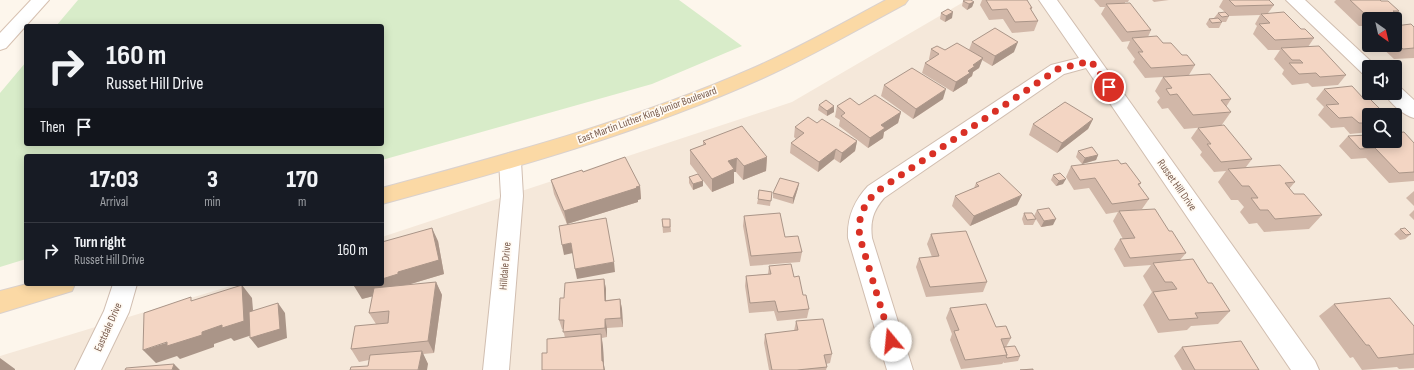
<!DOCTYPE html>
<style>
body{margin:0;font-family:"Sofia Sans Condensed",sans-serif;background:#242831;color:#f1f3f6;height:100vh;display:flex;flex-direction:column;font-size:15px;white-space:nowrap}
*{box-sizing:border-box;margin:0}
p{font-size:13px;color:#9ea1a6}
.icon{flex:none;width:22px;height:22px;fill:none;stroke:currentColor;stroke-width:2;stroke-linecap:round;stroke-linejoin:round}
.map{position:relative;flex:1;overflow:hidden}
.panel{position:absolute;left:24px;top:154px;width:360px;height:132px;display:flex;flex-direction:column;background:#171b24;border-radius:4px;box-shadow:0 2px 10px #0003}
.panel>*{flex:none}
.banner{position:absolute;left:24px;top:24px;width:360px;height:122px;border-radius:4px;box-shadow:0 2px 10px #0003;background:#171b24;color:#f1f3f6;overflow:hidden}
.needle{width:26px;rotate:146deg}
.buttons{position:absolute;left:1362px;top:12px;display:grid;gap:8px}
.buttons a{display:grid;place-items:center;width:40px;height:40px;border-radius:4px;background:#171b24;box-shadow:0 2px 10px #0003;font-size:20px}
.pin{position:absolute;display:grid;place-items:center;width:34px;height:34px;color:#fff;margin:-17px;border:2px solid #fff;border-radius:50%;box-shadow:0 1px 4px #0007}
.me{position:absolute;width:44px;margin:-22px;rotate:343deg;stroke-linejoin:round;filter:drop-shadow(0 0 3px #0008)}
.turn{display:flex;align-items:center;gap:14px;height:84px;padding:0 16px;font-size:18px}
.turn .icon{width:52px;height:52px;stroke-width:2.5}
.turn b{display:block;font-size:28px;line-height:34px}
.then{display:flex;align-items:center;height:38px;padding:0 16px;background:#0003;gap:8px;font-size:15px}
.eta{display:flex;justify-content:space-evenly;align-items:center;height:68px;text-align:center}
.eta b{font-size:24px;font-weight:800;line-height:28px}
ul{padding:0;list-style:none}
li{display:flex;align-items:center;gap:12px;height:56px;padding:0 16px;border-top:1px solid #363941}
li div{flex:1}
li b{display:block;font-size:15px}
li em{font-style:normal}
.map>svg:first-child{display:block}
.residential{fill:#f5e8da;fill-rule:evenodd}
.green{fill:#d8ecc9}
.lines{fill:none;stroke-linecap:round;stroke-linejoin:round}
.street-casing{stroke:#d1beb0;stroke-width:2}
.secondary-casing{stroke:#d6c0b0;stroke-width:2}
.primary-casing{stroke:#dad1cd;stroke-width:2}
.street{fill:#fff;fill-rule:evenodd}
.secondary{fill:#fff;fill-rule:evenodd}
.primary{fill:#fbd9a5;fill-rule:evenodd}
.wall{fill:#d1b7a8}
.shaded-wall{fill:#aa9588}
.building{fill:#f3d5c3;stroke:#aa9588}
.route{stroke:#d93025;stroke-width:7;stroke-dasharray:0 12.6}
.labels{text-anchor:middle;dominant-baseline:central;stroke-width:3.5;stroke-linejoin:round;paint-order:stroke}
.street-label{font-size:11px;fill:#7a5c4d;stroke:#fffaf3}
</style>
<div class="map">
<svg width="1414" height="370" viewBox="0 0 1414 370">
<rect width="100%" height="100%" fill="#fdf6ec"/>
<path class="residential" d="M967,0h447v370h-1414v-14l237,-72h145v-47l410,-135zM1369,19h26v26h-26zM1369,67h26v26h-26zM1369,115h26v26h-26z"/>
<path class="green" d="M78,0h601l63,46 -90,38 -270,76v-4h-356v103l-26,8v-174l26,-31v82h356v-118h-326z"/>
<g class="lines">
<g class="street-casing">
<path id="street" d="M1039,0h18l258,361 4,9h-28l-205,-302 -22,6 -180,124c-11,13 -14,23 -12,40l41,132h-26l-39,-132c-1,-21 6,-37 20,-52l183,-121 28,-7z
M1286,0h19l72,67h-8v8l-7,-2z
M1395,87l6,1 13,12v18c-11,-3 -24,-15 -30,-25h11z
M510,153l8,3 3,5 2,35 -14,174h-26l18,-174 -2,-35 3,-5z
M113,284h24l-8,28 -28,58h-26l29,-59z"/>
</g>
<g class="secondary-casing">
<path id="secondary" d="M31,0h18l-43,48 -6,2v-17z"/>
</g>
<g class="primary-casing">
<path id="primary" d="M886,0h22l-3,4c-47,25 -93,52 -142,74 -122,55 -252,91 -381,126v-16c125,-34 250,-67 369,-119 46,-20 90,-45 135,-69z
M27,284h48l-3,7 -72,22v-22z"/>
</g>
<use href="#street" class="street"/>
<use href="#secondary" class="secondary"/>
<use href="#primary" class="primary"/>
</g>
<path class="wall" d="M982,0h45l5,8 -1,2 7,11 -4,10 -22,2 -9,-14 -14,1 -9,-15z
M1094,0h35l-1,2h-3v1l26,27 -3,7 15,6 32,22 -6,10 42,24 -5,8 5,5 -10,14 31,33 -6,8 49,15 -6,7 5,5 28,21 -13,14 -45,3 -7,-9 -8,1 -9,-12 4,-5 -6,-7h-7l-13,-18 8,-11 -12,1 -14,-17 2,-3 -11,-14 7,-10 21,-2 -35,3 -16,-21 -6,1 -5,-7 3,-4 -5,-7 8,-14 -18,1 -12,-16 2,-3 -8,-11 3,-7 -8,1 -21,-28 4,-7h-5z
M1152,0h17l-15,2z
M1223,0h46l5,5 -6,8 33,16 13,9 -6,9 38,28 -8,10 -26,2 -4,-4 -16,2 -10,-11 2,-4 -10,-11 6,-9h-12l-15,-16 4,-8 -2,-2 5,-9 -31,1 -3,6h-4l-3,6h-10l-3,-4 3,-5 5,-1 4,-5 7,-1 -6,-5z
M1336,0h44l19,11 -6,8h-24v7h-10l-25,-24z
M963,1l11,1 -2,5 -5,3 -5,-4z
M941,13l11,5 -7,4 -5,-3z
M1395,26l19,1v31l-20,1 -15,-14h16z
M972,42l42,10 -22,14 -10,-6 -3,8 -6,4 -1,4 -4,3 -1,4 -14,9 -31,-19 3,-10 5,-3 -1,-1 2,-10 14,1h24z
M884,85l59,14 -30,20 -32,-23z
M1324,89l45,26v17l-19,2 -6,-7 -13,1 -13,-13 6,-8 -8,-8z
M819,105l15,1v6l-7,4 -9,-6z
M859,105l42,7 -3,11 -14,9 -1,6 -15,10 -29,-22 1,-6 -5,-3 2,-11z
M1093,119l-5,10 -31,24 -28,-18 4,-11z
M817,123l40,18 -2,10 -15,12 -6,-4 -16,13 -28,-19 1,-10 5,-4 -2,-2 1,-10z
M1348,136l66,7v38l-25,2 -23,-25 -15,1 -12,-13z
M703,141l64,16 -1,14 -23,9 -7,-8h-2v11l-22,9 -22,-28v-14l13,-5z
M1078,151l20,4 -2,5 -14,4 -6,-7z
M1121,164l20,19 -2,3 10,13 -7,10 -15,2 42,20 17,22 -6,7 28,23 22,28 -12,13 -27,2 -4,4 -29,3 -15,-28 9,-13 -9,-16 8,-11 -27,2 -10,-18 6,-10h3l-10,-18 5,-9 -12,2 -17,-26 -15,2 -8,-13 5,-11z
M583,172l57,14 1,13 -3,1v2l-71,22 -13,-30 -3,-14z
M1053,175l10,9 -7,2 -5,-6z
M689,177l14,9 -10,4 -4,-7z
M799,183l-1,5 -5,16 -20,-6v-5z
M976,183l41,22 -47,21 -18,-20 3,-10 19,-8z
M1414,191v15l-8,-8z
M772,192l-2,14 -13,-2 1,-5z
M1037,210l16,15 -12,2 -7,-11z
M1414,210v10l-5,-5z
M1024,213l12,6 -3,6h-9l-2,-6z
M744,216l41,21 17,15 -2,10 -50,4 -7,-40z
M662,219h8l1,13 -8,1z
M1400,229l11,5 -6,5 -5,1 -6,-6z
M931,234l56,48 -4,10 -57,5 -10,-30 3,-9 13,-1 -5,-13z
M438,241l6,33 -37,11 29,-3 6,13 -8,58 -11,1 5,10 -60,2 1,-6 -10,2 -8,-13 25,-25 -7,-11 4,-17 -11,3z
M769,266l25,11 15,32 -2,9 -30,3 -3,-10 -25,2 -4,-27 1,-10 22,-2z
M604,279l2,10v11l14,-1 2,10 1,18 -16,1v9l-5,1 1,9 1,18 -57,-12 18,-15 -2,-9h-1l-3,-9 5,-22z
M1334,304l80,22v42l-15,1 -2,-2 -35,3 -9,-13 -3,1 -31,-42z
M950,308l46,19 15,11 -5,9 14,9 -2,5 -14,2v-1l-2,2 -41,5 -11,-29 2,-6 -6,-16z
M796,321l36,33 -2,9 -4,1 1,3 -1,3h-57l-5,-27 1,-9 29,-3z
M1182,347l77,23h-77l-8,-14z"/>
<path class="shaded-wall" d="M974,2l-2,5 -5,3 2,-6z
M953,12l-1,6 -7,4 1,-6z
M1018,42l-4,10 -22,14 3,-10z
M983,58l-4,10 -6,4 -1,4 -4,3 -1,4 -14,9 3,-10 12,-11 5,-6z
M946,89l-3,10 -30,20 3,-10z
M834,106v6l-7,4v-5z
M901,112l-3,11 -14,9 -1,6 -15,10 2,-10 11,-13z
M1093,119l-5,10 -31,24 5,-10z
M857,141l-2,10 -15,12 2,-10z
M836,149l-2,10 -16,13 1,-10z
M1098,155l-2,5 -14,4 3,-6z
M767,157l-1,14 -23,9 1,-14z
M737,158l-1,14h-2v11l-22,9v-13l16,-18z
M1066,179l-3,5 -7,2 3,-5z
M703,181v5l-10,4v-6z
M799,183l-1,5 -5,16v-6z
M640,186l1,13 -3,1v2l-71,22 -3,-13z
M1022,195l-5,10 -47,21 4,-10z
M1056,219l-3,6 -12,2 3,-6z
M432,228l6,13 6,33 -40,12 1,2 -43,11 -8,-13 7,-2h21v-5l16,-7z
M571,243l2,10 -9,2 -2,-10z
M614,262l1,10 -38,7 -2,-10z
M604,279l2,10v21l-1,-9z
M436,282l6,13 -8,58 -6,-12z
M242,285l10,13 3,36 -21,7 -3,-3 -17,6v3l-34,12 -3,-3 -21,7 -13,-13 59,-18z
M620,299l2,10 1,18 -2,-9z
M278,303l7,10 2,25 -29,10 -8,-10z
M605,319l2,9v9l-2,-9z
M601,334l2,13 1,18 1,5h-1l-2,-9z
M422,351l6,13 -1,6h-9z
M0,358l15,11v1h-15z
M174,364l6,6h-8z"/>
<path class="building" d="M965,0h6l3,2 -5,2 -6,-3z
M986,0h41l5,8h-2l8,13 -23,1 -8,-13 -15,1z
M1229,0h40l5,5 -39,1z
M1350,0h30l1,1h7l11,10h-6l4,3 -30,2z
M1130,3l21,27 -24,2 -21,-28z
M948,9l5,3 -7,4 -5,-3z
M1225,12l4,4 -7,1 -4,-4z
M1284,12l17,17h4l9,9 -39,2 -16,-16 11,-1 -9,-9z
M1218,18l4,4 -10,1 -3,-4z
M1411,24l3,3v21l-11,1 -8,-7v-16z
M995,28l23,14 -23,14 -23,-14z
M1157,36l6,7h8l11,12h5l8,10 -44,3 -13,-16h5l-11,-14z
M957,43l26,15 -10,7 2,1 -7,5 2,2 -14,9 -31,-19 14,-9 -8,-5 6,-3 8,4z
M1319,46l27,29 -26,2 -4,-4 -17,1 -10,-11h14l-3,-3h-8l-11,-12z
M912,68l34,21 -30,20 -32,-24z
M1210,74l21,25 -10,1 10,12 -38,3 -16,-21 -7,1 -4,-6 6,-1 -9,-11z
M1352,86l12,13 5,-1 17,17h-17v8h-10l-7,-6 -13,1 -13,-13 13,-1 -15,-15z
M875,95l26,17 -20,13 4,3 -15,10 -29,-22 4,-3 -8,-7 13,-8 9,7z
M826,100l8,6 -7,5 -8,-6z
M1065,102l28,17 -31,24 -29,-19z
M808,117l9,6 5,-4 35,22 -15,12 -6,-4 -17,13 -28,-19 13,-10 -9,-6z
M1224,125l28,34 -31,3 -14,-18h4l-13,-16z
M742,126l25,31 -23,9 -7,-8 -9,3 6,8 -22,10 -22,-29 16,-6 -3,-3z
M1404,132l10,11v29l-15,1 -24,-25 -15,1 -12,-13 21,-1v6h26v-8z
M1092,147l6,8 -13,3 -7,-7z
M625,157l15,29 -4,1 1,1 -73,23 -13,-31 31,-10 1,2z
M1118,160l3,4 5,-1 15,20 -3,1 11,15 -37,5 -17,-26 -15,2 -9,-14z
M1280,165l15,17 -10,1 9,11h10l18,21 -47,4 -7,-9h-8l-9,-12h7l-9,-12h-7l-14,-17z
M999,173l23,22 -48,21 -19,-20 24,-10 -3,-3z
M1060,173l6,6 -7,2 -6,-6z
M698,174l5,7 -10,3 -4,-7z
M780,178l19,5 -6,15 -20,-5z
M759,190l13,2 -1,9 -13,-2z
M1049,208l7,11 -12,2 -7,-11z
M1155,209l14,22h3l14,22 -56,5 -10,-19 15,-1 -16,-27z
M780,213l5,24 13,-1 4,16 -51,4 -7,-40z
M1024,213h8l4,6 -9,1z
M606,218l8,44 -39,7 -4,-26 -9,2 -3,-19z
M662,219h8v8h-7z
M432,228l7,32 -41,12v2l-16,5v-37z
M1405,228l6,6 -5,1 -6,-6z
M966,231l21,51 -57,5 -11,-29 20,-2 -8,-22z
M1193,259l15,24h4l18,28 -35,2 3,5 -29,2 -16,-28 24,-3 -5,-7h-7l-12,-19z
M791,264l3,13 5,-1 4,19h3l3,14 -31,3 -3,-11 -25,2 -4,-27 25,-2 -2,-8z
M604,279l1,22 15,-2 1,19 -16,1v9l-42,4 1,-12h-5l1,-22h4l1,-15z
M436,282l-8,59 -77,8 4,-23 33,-3 1,-12 -20,2 5,-25z
M354,284h7l-7,2z
M242,285l2,36 -22,7v-3l-20,7v3l-35,11v-4l-24,8 1,-37 47,-16v4z
M1390,298l24,28v28l-36,4 -9,-13h-3l-32,-41z
M278,303l2,26 -30,9 -1,-26z
M986,304l10,23 10,-1 5,12 -10,1 6,16 -42,5 -11,-29 5,-1 -9,-22z
M823,319l9,35 -8,1 3,12 -30,3h-25l-7,-36 33,-4 -2,-9z
M601,334l1,27h1l1,9h-62v-17h5v-14z
M1241,341l18,29h-64l-13,-23z
M1015,346l5,10 -13,2 -1,-1 1,-2 -3,-8z
M422,351l-4,19h-68l1,-3 17,-1 2,-11z
M174,364l-2,6h-47l1,-2z
M1033,369v1h-13z"/>
<g class="lines">
<path class="route" d="M891,341l-31,-103c-3,-20 3,-32 16,-46l182,-123 33,-8 18,26"/>
</g>
<g class="labels">
<g class="street-label">
<text transform="translate(647 115) rotate(-20)">East Martin Luther King Junior Boulevard</text>
<text transform="translate(1177 185) rotate(55)">Russet Hill Drive</text>
<text transform="translate(505 266) rotate(-85)">Hilldale Drive</text>
<text transform="translate(108 327) rotate(-66)">Eastdale Drive</text>
</g>
</g>
</svg>
<div class="buttons">
<a><svg class="needle" viewBox="-14 -14 28 28"><path d="M0-13l5 13h-10z" fill="#e53935"/><path d="M0 13l5-13h-10z" fill="#9ea1a6"/></svg></a>
<a><svg class="icon" aria-label="sound" viewBox="0 0 24 24"><path d="M4 9h4l5-4v14l-5-4H4zM17 9q2 3 0 6"/></svg></a>
<a><svg class="icon" aria-label="search" viewBox="0 0 24 24"><circle cx="10" cy="10" r="6"/><path d="M15 15l6 6"/></svg></a>
</div>
<div class="pin" style="left:1109px;top:87px;background:#d93025"><svg class="icon" aria-label="arrive" viewBox="0 0 24 24"><path d="M6 21V4h12l-3 4 3 4H6"/></svg></div>
<svg class="me" style="left:891px;top:341px" viewBox="-20 -20 40 40"><circle r="19" fill="#fff"/><path d="M0-13L10 11 0 6-10 11z" fill="#d93025"/></svg>
<div class="banner">
<div class="turn"><svg class="icon" aria-label="right" viewBox="0 0 24 24"><path d="M7 20v-9h11M14 6l5 5-5 5"/></svg><div><b>160 m</b>Russet Hill Drive</div></div>
<div class="then">Then<svg class="icon" aria-label="arrive" viewBox="0 0 24 24"><path d="M6 21V4h12l-3 4 3 4H6"/></svg></div>
</div>
<section class="panel">
<div class="eta">
<div><b>17:03</b><p>Arrival</p></div>
<div><b>3</b><p>min</p></div>
<div><b>170</b><p>m</p></div>
</div>
<ul>
<li><svg class="icon" aria-label="right" viewBox="0 0 24 24"><path d="M7 20v-9h11M14 6l5 5-5 5"/></svg><div><b>Turn right</b><p>Russet Hill Drive</p></div><em>160 m</em></li>
</ul>
</section>
</div>
